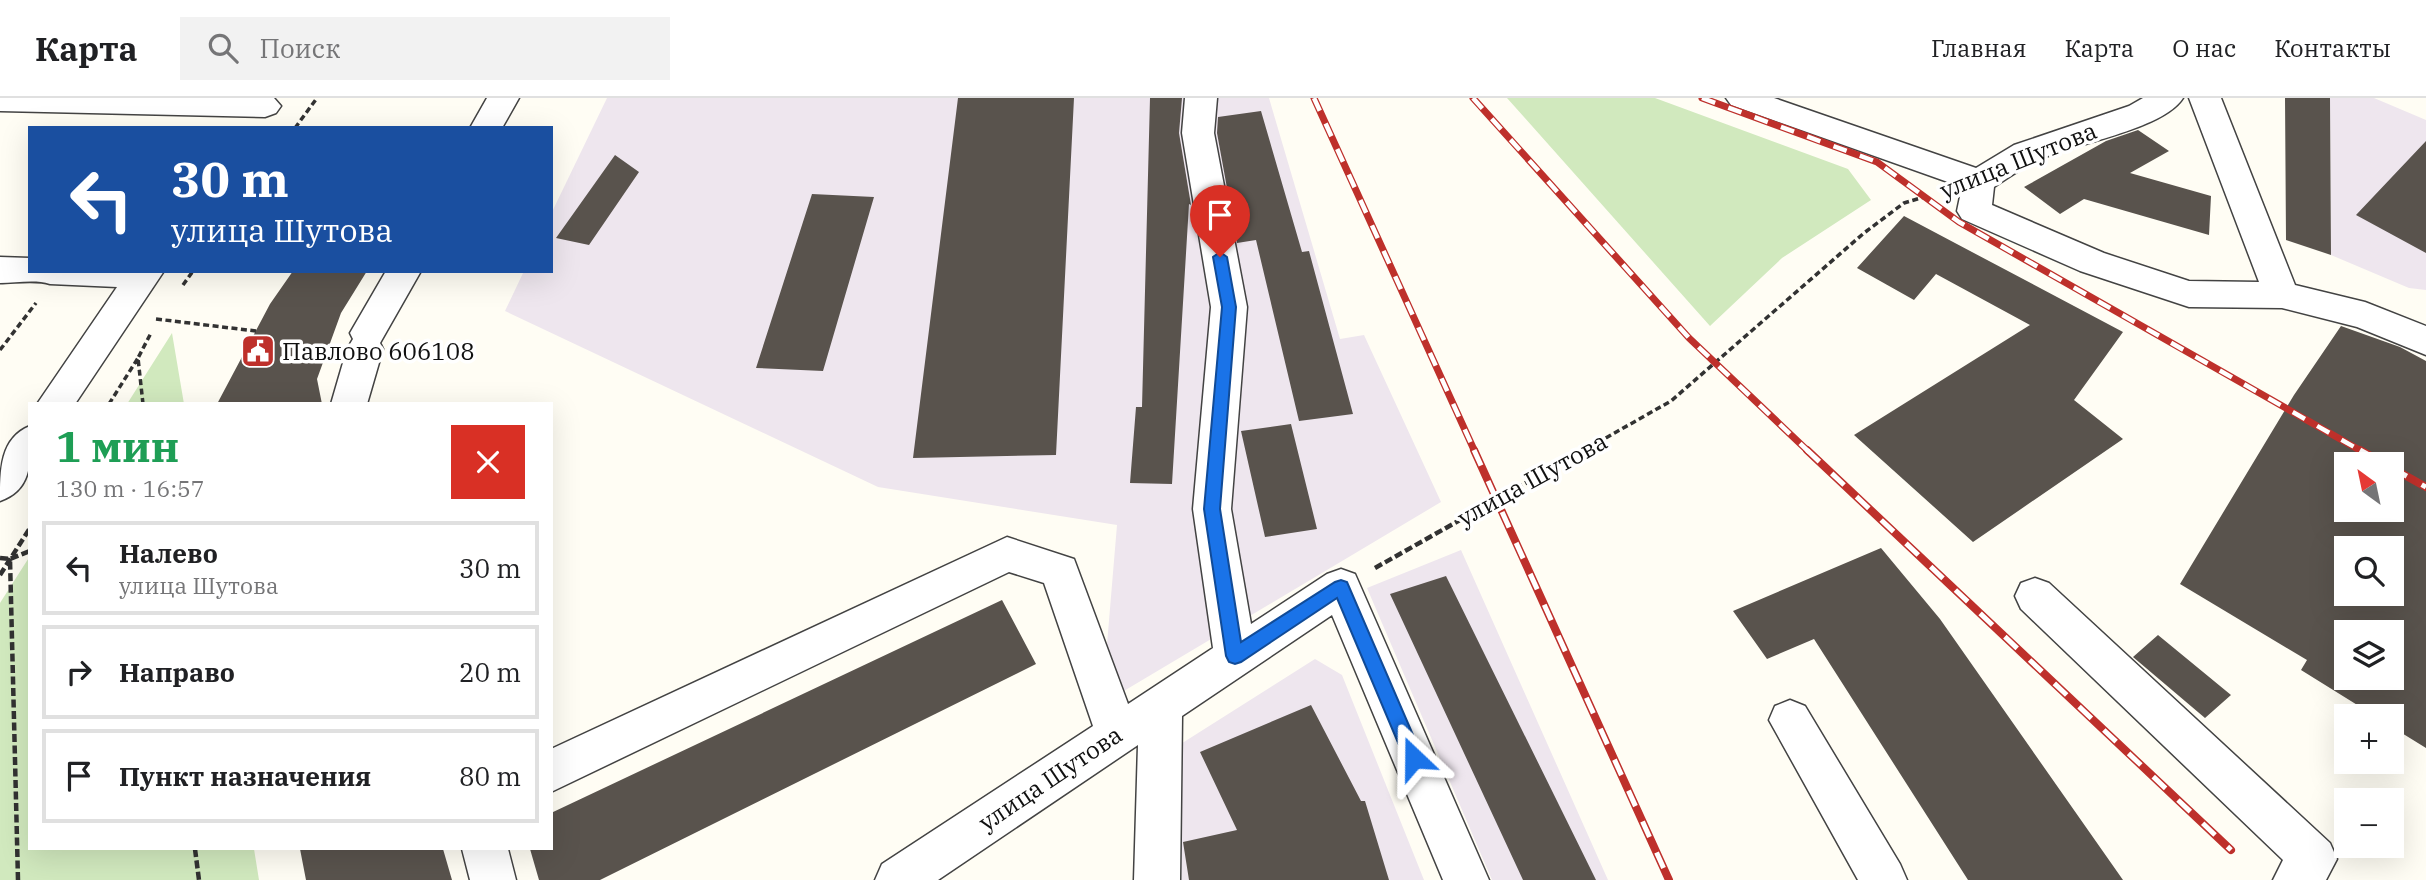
<!DOCTYPE html>
<html lang="ru">
<meta charset="utf-8">
<style>
body{margin:0;font-family:"IBM Plex Serif",serif;background:#f2f2f2;color:#202124;height:100vh;display:flex;flex-direction:column;font-size:26px;white-space:nowrap}
*{box-sizing:border-box;margin:0}
p{font-size:23px;color:#757577}
.icon{flex:none;width:38px;height:38px;fill:none;stroke:currentColor;stroke-width:2;stroke-linecap:round;stroke-linejoin:round}
.map{position:relative;flex:1;overflow:hidden}
.side{position:absolute;left:28px;top:304px;width:525px;height:448px;display:flex;flex-direction:column;background:#fff;border-radius:0px;box-shadow:0 7px 28px #0002}
.side>*{flex:none}
.banner{position:absolute;left:28px;top:28px;width:525px;height:147px;border-radius:0px;box-shadow:0 7px 28px #0002;background:#1a4fa0;color:#fff;overflow:hidden}
.needle{width:46px;rotate:327deg}
.controls{position:absolute;left:2334px;top:354px;display:grid;gap:14px}
.controls a{display:grid;place-items:center;width:70px;height:70px;border-radius:0px;background:#fff;box-shadow:0 7px 28px #0002;font-size:35px}
.pin{position:absolute;display:grid;place-items:center;width:60px;height:60px;color:#fff;margin:-72px -30px;border-radius:50% 50% 50% 0;rotate:-45deg;box-shadow:0 0 7px #0007}
.pin .icon{rotate:45deg}
.me{position:absolute;width:77px;margin:-38px;rotate:337deg;stroke-linejoin:round;filter:drop-shadow(0 0 5px #0008)}
.turn{display:flex;align-items:center;gap:24px;height:147px;padding:0 28px;font-size:32px}
.turn .icon{width:91px;height:91px;stroke-width:2.5}
.turn b{display:block;font-size:49px;line-height:60px}
.round{display:grid;place-items:center;flex:none;width:74px;height:74px;border-radius:0px;background:#f2f2f2}
.summary{display:flex;align-items:center;justify-content:space-between;height:119px;padding:0 28px}
h1{font-size:42px;font-weight:700;line-height:52px;color:#1e9e55}
ul{padding:0;list-style:none}
li{display:flex;align-items:center;gap:21px;height:94px;margin:0 14px 10px;padding:0 14px;border:4px solid #e0e0e0;border-radius:0px}
li div{flex:1}
li b{display:block;font-size:26px}
li em{font-style:normal}
header{display:flex;align-items:center;gap:42px;box-sizing:border-box;height:98px;padding:0 35px;background:#fff;border-bottom:2px solid #e0e0e0}
header strong{font-size:33px}
nav{display:flex;gap:38px;margin-inline-start:auto;font-size:24px}
.search{width:490px;height:63px;background:#f2f2f2;display:flex;align-items:center;gap:18px;box-sizing:border-box;padding:0 24px;border-radius:0px;color:#757577;font-size:26px}
.map>svg:first-child{display:block}
.industrial{fill:#eee6ee}
.green{fill:#d1e9be}
.building{fill:#59534d;fill-rule:evenodd}
.lines{fill:none;stroke-linecap:round;stroke-linejoin:round}
.minor-casing{stroke:#434343;stroke-width:3}
.path-far1{stroke:#323232;stroke-width:3.5;stroke-dasharray:6 3.5;stroke-linecap:butt}
.path{stroke:#323232;stroke-width:4.5;stroke-dasharray:8 3.5;stroke-linecap:butt}
.minor{fill:#fff;fill-rule:evenodd}
.rail-far1-casing{stroke:#be302b;stroke-width:7}
.rail-casing{stroke:#be302b;stroke-width:8}
.rail-far1{stroke:#fff;stroke-width:4.5;stroke-dasharray:14;stroke-linecap:butt}
.rail{stroke:#fff;stroke-width:5;stroke-dasharray:17;stroke-linecap:butt}
.route{fill:#1a73e8;stroke:#114b97;stroke-width:2}
.labels{text-anchor:middle;dominant-baseline:central;stroke-width:7;stroke-linejoin:round;paint-order:stroke}
.street-label{font-size:24px;fill:#101010;stroke:#fff}
.poi-label{font-size:24px;fill:#101010;stroke:#fff;text-anchor:start}
</style>
<header>
<strong>Карта</strong>
<div class="search"><svg class="icon" aria-label="search" viewBox="0 0 24 24"><circle cx="10" cy="10" r="6"/><path d="M15 15l6 6"/></svg>Поиск</div>
<nav><a>Главная</a><a>Карта</a><a>О нас</a><a>Контакты</a></nav>
</header>
<div class="map">
<svg width="2426" height="782" viewBox="0 0 2426 782">
<rect width="100%" height="100%" fill="#fffdf4"/>
<path class="industrial" d="M607,0h662l71,241 24,-4 77,167 -339,202 15,-179 -239,-38 -373,-176 19,-40h27v-57z
M2330,0h44l52,22v170l-17,-2 -78,-33z
M1461,452l147,330h-116l-125,-292z
M1315,561l27,16 82,205h-247l-1,-133z"/>
<path class="green" d="M1507,0h148l193,71 23,31 -89,58 -72,68z
M172,235l12,71h-57z
M30,458v293h224l5,31h-259v-277z"/>
<path class="building" d="M958,0h116l-18,357 -143,3z
M1150,0h32l-3,35 12,72 -2,-1 -17,280 -42,-1 6,-76h6z
M2285,0h45l1,157 -45,-15z
M1261,13l41,141 7,-1 44,163 -54,7 -43,-181 -19,3 -20,-110 1,-16z
M2138,32l31,21 -39,22 81,23 -2,39 -125,-36 -24,15 -36,-27 82,-46z
M2426,43v112l-70,-38z
M615,57l24,17 -50,73 -33,-7z
M812,96l62,3 -51,174 -67,-3z
M1904,118l219,116 -49,68 49,39 -150,103 -119,-107 176,-110 -94,-51 -22,26 -57,-32z
M293,173h74l-26,42 -24,66 5,25h-105l53,-100z
M2341,228l59,21 26,14v387l-34,-21v-11h-17l-74,-46 6,-10 -127,-76 114,-189zM2347,366h45v45h-45zM2347,450h45v45h-45zM2347,534h45v45h-45z
M1291,326l26,105 -52,8 -24,-106z
M1881,450l59,71 183,261h-155l-154,-241 -47,20 -34,-48z
M1446,478l150,304h-73l-133,-286z
M1002,502l34,64 -436,216h-61l-9,-31h21v-36z
M2158,537l73,60 -26,23 -72,-61z
M1311,607l50,96h4l24,79h-200l-6,-38 54,-12 -37,-78z
M300,751h143l9,31h-146z"/>
<g class="lines">
<g class="minor-casing">
<path id="minor" d="M0,0h274l7,8 -5,7 -11,4 -265,-6z
M487,0h32l-17,30h-32z
M1185,0h32l-3,35 33,174 -16,202 20,115 76,-50 14,-5 14,5 134,306h-46l-111,-265 -150,101 -2,164h-46l4,-135 -200,135h-63l7,-16 211,-138 -49,-143 -35,-11 -458,220v-43l456,-212 67,22 54,145 85,-56 -20,-139 18,-202 -29,-174z
M1726,0h48l202,70 38,-23 115,-39 14,-8h40c-20,32 -112,46 -147,63 -15,7 -28,17 -42,26l-2,18 112,48 85,28 70,1 -70,-184h32l74,187 70,17 61,24v29l-69,-28 -75,-19 -93,-1 -109,-36 -118,-52 -5,-8 5,-24 -231,-82z
M0,159l30,1v13h134l-89,133h-38l80,-117 -67,-3c-15,-5 -34,-1 -50,-1z
M386,173h35l-41,72 3,6 -16,55h-36l16,-55 6,-10 -3,-6z
M30,328c0,31 5,63 -30,75 0,-31 0,-63 30,-75z
M2035,480l14,5 281,260 7,16 -11,21h-53l10,-20 -262,-251 -6,-13 6,-13z
M1790,602l15,6 95,158 7,16h-49l-89,-160 6,-14z
M462,751h46l8,31h-46z"/>
</g>
<path class="path-far1" d="M295,30l22,-30
M183,187l10,-14
M156,221l100,12
M0,252l36,-47
M109,306l29,-46
M143,306l-5,-46 13,-25
M1581,354l90,-51 193,-168 40,-30 20,-6"/>
<path class="path" d="M0,460l10,1
M1375,470l209,-118
M0,477l30,-47
M195,751l4,31
M18,782l-8,-321 20,-8"/>
<use href="#minor" class="minor"/>
<g class="rail-far1-casing">
<path id="rail-far1" d="M1314,0l161,354
M1473,0l216,240 120,114
M1702,0l175,64 82,60 404,230"/>
</g>
<g class="rail-casing">
<path id="rail" d="M1474,352l195,430
M1807,352l424,400
M2360,352l25,14
M2392,370l34,19"/>
</g>
<use href="#rail-far1" class="rail-far1"/>
<use href="#rail" class="rail"/>
</g>
<path class="route" d="M1220,154l7,5 9,50 -16,202 21,133 94,-60 6,-2 6,2 76,176 -3,6 -6,2 -7,-2 -70,-166 -96,64 -6,2 -6,-2 -3,-6 -22,-147 18,-202 -9,-50z"/>
<defs>
<g id="civic-square" transform="scale(1.75)"><rect x="-9" y="-9" width="18" height="18" rx="4" fill="#be302b" stroke="#fff"/><path d="M-.6-6.5H3V-4.5H.6V-3L4-1V1h2V6H-6V1h2V-1L-.6-3ZM-1.2 2.5V6h2.4V2.5Z" fill="#fff"/></g>
</defs>
<g fill-rule="evenodd">
<use href="#civic-square" x="258" y="253"/>
</g>
<g class="labels">
<g class="street-label">
<text transform="translate(2018 62) rotate(-22)">улица Шутова</text>
<text transform="translate(1532 381) rotate(-29)">улица Шутова</text>
<text transform="translate(1050 680) rotate(-34)">улица Шутова</text>
</g>
<g class="poi-label">
<text x="282" y="253">Павлово 606108</text>
</g>
</g>
</svg>
<div class="controls">
<a><svg class="needle" viewBox="-14 -14 28 28"><path d="M0-13l5 13h-10z" fill="#e53935"/><path d="M0 13l5-13h-10z" fill="#757577"/></svg></a>
<a><svg class="icon" aria-label="search" viewBox="0 0 24 24"><circle cx="10" cy="10" r="6"/><path d="M15 15l6 6"/></svg></a>
<a><svg class="icon" aria-label="layers" viewBox="0 0 24 24"><path d="M12 4l9 5-9 5-9-5zM3 14l9 5 9-5"/></svg></a>
<a>+</a>
<a>−</a>
</div>
<div class="pin" style="left:1220px;top:159px;background:#d93025"><svg class="icon" aria-label="arrive" viewBox="0 0 24 24"><path d="M6 21V4h12l-3 4 3 4H6"/></svg></div>
<svg class="me" style="left:1414px;top:660px" viewBox="-20 -20 40 40"><path d="M0-17L14 15 0 8-14 15z" fill="#1a73e8" stroke="#fff" stroke-width="4"/></svg>
<div class="banner">
<div class="turn"><svg class="icon" aria-label="left" viewBox="0 0 24 24"><path d="M17 20v-9H6M10 6l-5 5 5 5"/></svg><div><b>30 m</b>улица Шутова</div></div>
</div>
<section class="side">
<div class="summary"><div><h1>1 мин</h1><p>130 m · 16:57</p></div><a class="round" style="background:#d93025;color:#fff"><svg class="icon" aria-label="close" viewBox="0 0 24 24"><path d="M6 6l12 12M18 6L6 18"/></svg></a></div>
<ul>
<li><svg class="icon" aria-label="left" viewBox="0 0 24 24"><path d="M17 20v-9H6M10 6l-5 5 5 5"/></svg><div><b>Налево</b><p>улица Шутова</p></div><em>30 m</em></li>
<li><svg class="icon" aria-label="right" viewBox="0 0 24 24"><path d="M7 20v-9h11M14 6l5 5-5 5"/></svg><div><b>Направо</b></div><em>20 m</em></li>
<li><svg class="icon" aria-label="arrive" viewBox="0 0 24 24"><path d="M6 21V4h12l-3 4 3 4H6"/></svg><div><b>Пункт назначения</b></div><em>80 m</em></li>
</ul>
</section>
</div>
